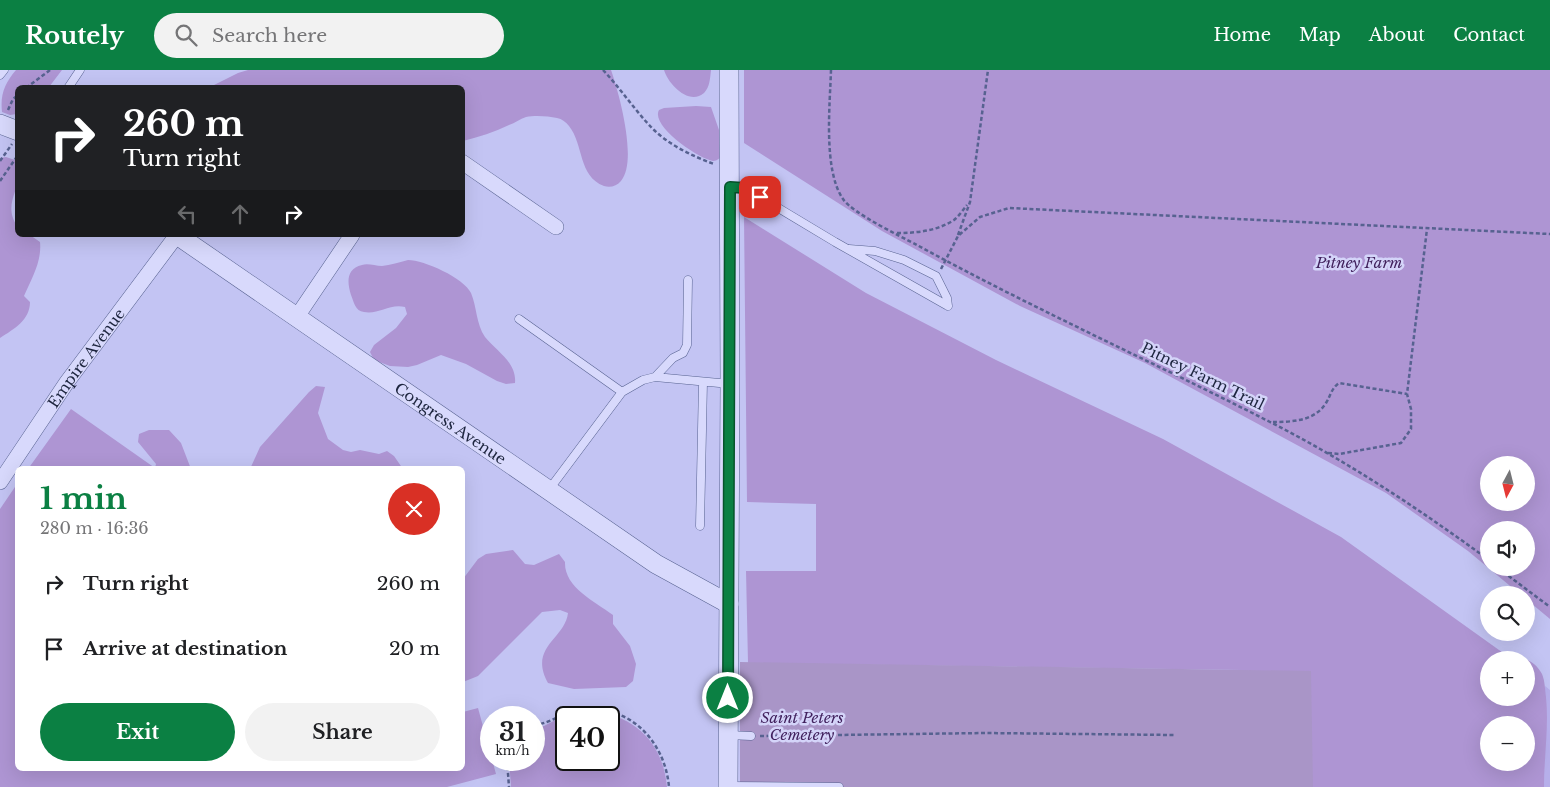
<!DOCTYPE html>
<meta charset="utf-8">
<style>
body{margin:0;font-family:"Libre Baskerville",serif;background:#f2f2f2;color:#202124;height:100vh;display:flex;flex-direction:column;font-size:19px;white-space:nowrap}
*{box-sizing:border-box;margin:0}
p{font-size:16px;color:#757577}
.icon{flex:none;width:28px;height:28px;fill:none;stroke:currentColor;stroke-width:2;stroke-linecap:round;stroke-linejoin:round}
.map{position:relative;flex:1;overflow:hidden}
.panel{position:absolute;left:15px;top:396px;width:450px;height:305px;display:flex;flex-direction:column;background:#fff;border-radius:8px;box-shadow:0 5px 20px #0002}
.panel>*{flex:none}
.hud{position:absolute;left:15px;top:15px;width:450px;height:152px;border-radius:8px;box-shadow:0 5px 20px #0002;background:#202124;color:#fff;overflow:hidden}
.needle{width:32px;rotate:187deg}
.buttons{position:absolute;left:1480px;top:386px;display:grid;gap:10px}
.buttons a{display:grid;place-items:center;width:55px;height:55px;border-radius:50%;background:#fff;box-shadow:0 5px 20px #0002;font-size:25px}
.speed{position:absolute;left:480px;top:636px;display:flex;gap:10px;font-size:25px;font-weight:700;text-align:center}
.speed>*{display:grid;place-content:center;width:65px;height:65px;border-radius:50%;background:#fff;box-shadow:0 5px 20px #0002;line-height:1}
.speed small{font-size:12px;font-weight:400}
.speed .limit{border:2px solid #111;border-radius:8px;background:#fff;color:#111}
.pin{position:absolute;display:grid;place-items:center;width:42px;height:42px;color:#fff;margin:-21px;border-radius:10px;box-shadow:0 2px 8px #0006}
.me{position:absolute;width:55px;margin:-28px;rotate:0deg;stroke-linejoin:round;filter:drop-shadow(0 0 4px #0008)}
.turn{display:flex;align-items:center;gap:18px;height:105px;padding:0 25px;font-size:22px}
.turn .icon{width:65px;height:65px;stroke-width:2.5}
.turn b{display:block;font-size:35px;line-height:42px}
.lanes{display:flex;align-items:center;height:48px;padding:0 25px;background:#0003;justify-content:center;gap:25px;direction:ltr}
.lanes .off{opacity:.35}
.round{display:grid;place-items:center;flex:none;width:52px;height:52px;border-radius:26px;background:#f2f2f2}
.overview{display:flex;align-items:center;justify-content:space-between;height:85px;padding:0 25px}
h1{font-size:30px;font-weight:700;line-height:38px;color:#0b8043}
.action{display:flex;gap:10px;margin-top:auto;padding:10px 25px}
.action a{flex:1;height:58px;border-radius:30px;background:#0b8043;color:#fff;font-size:20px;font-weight:700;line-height:58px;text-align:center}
.action a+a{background:#f2f2f2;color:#202124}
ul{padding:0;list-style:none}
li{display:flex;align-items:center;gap:15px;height:65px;padding:0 25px}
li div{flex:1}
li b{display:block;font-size:19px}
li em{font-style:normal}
header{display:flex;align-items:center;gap:30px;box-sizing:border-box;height:70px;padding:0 25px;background:#0b8043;color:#fff}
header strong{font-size:24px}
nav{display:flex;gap:28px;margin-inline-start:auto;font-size:18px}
.search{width:350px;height:45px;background:#f2f2f2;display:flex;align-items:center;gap:12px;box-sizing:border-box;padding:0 18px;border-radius:28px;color:#757577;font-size:19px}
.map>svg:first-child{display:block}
.farmland{fill:#b6afea}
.green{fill:#ae95d3;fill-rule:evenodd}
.cemetery{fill:#a995c7}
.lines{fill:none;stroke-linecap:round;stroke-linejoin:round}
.service-casing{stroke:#576290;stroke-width:9}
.minor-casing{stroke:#576290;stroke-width:16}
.tertiary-casing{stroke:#576290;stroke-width:20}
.path{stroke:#576290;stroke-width:2.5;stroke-dasharray:4 2.5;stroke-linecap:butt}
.service{stroke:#d8d9fc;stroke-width:8}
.minor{stroke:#d8d9fc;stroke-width:15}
.tertiary{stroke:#d8d9fc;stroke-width:19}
.route-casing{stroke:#07532c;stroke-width:12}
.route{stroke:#0b8043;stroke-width:9}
.labels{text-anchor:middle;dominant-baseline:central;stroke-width:5;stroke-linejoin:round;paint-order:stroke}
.park-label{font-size:15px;font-style:italic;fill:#41215d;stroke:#d4d4f9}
.street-label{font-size:15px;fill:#1d253e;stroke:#d4d4f9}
</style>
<header>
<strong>Routely</strong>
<div class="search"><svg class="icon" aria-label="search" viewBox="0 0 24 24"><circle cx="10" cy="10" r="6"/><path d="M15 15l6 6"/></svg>Search here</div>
<nav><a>Home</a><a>Map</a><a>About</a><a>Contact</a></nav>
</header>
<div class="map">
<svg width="1550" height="717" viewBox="0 0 1550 717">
<rect width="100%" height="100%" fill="#c3c4f3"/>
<path class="farmland" d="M1545,616l5,4v97h-6z"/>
<path class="green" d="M16,0h46l-13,17 -31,1 -1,26 -7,1 -8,-3c-2,-18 3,-29 14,-42z
M248,0h363c8,23 27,91 10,111 -4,5 -11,7 -17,5 -26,-10 -20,-41 -35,-60 -3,-4 -7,-7 -12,-8 -9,-2 -22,-3 -31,-1 -6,2 -11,6 -17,8 -15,7 -30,12 -46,16l-1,-53 -252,-1 28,-14z
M664,0h47c-1,8 -1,17 -7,23 -15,13 -36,-9 -40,-23z
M744,0h806v549l-24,-20v-4h-5l-53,-44 -82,-58 -241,-130 -125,-57 -138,-75 -138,-88zM1489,395h37v37h-37zM1489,460h37v38h-37z
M696,36l15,1 8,23 1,28c-3,2 -4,3 -7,3 -14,-2 -63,-35 -54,-51l5,-2z
M6,87l9,3c13,26 -15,40 2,66l1,9h12l10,7c2,19 -8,36 -16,54l6,6c0,18 -16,27 -30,36v-180z
M744,147l122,76 130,67 167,79 178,98 165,118c15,1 29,5 36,19 3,7 3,16 4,23 3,30 -2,60 -2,90h-244l-58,-117 -494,-7 -2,-92h70v-67l-69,-2zM1489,590h37v38h-37zM1489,655h37v37h-37z
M408,190c16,0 56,18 63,33 6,14 5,31 14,44 11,14 32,25 30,46l-9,1 -9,-3 -31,-17 -25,-9 -24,10 -9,2 -18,-1 -16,-6 -4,-8 4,-7 22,-17 11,-14 -2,-7c-15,-4 -27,8 -41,5 -9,-1 -10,-10 -13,-17 -4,-13 -5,-26 11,-30 6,-2 13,1 20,1 8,-1 18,-4 26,-6z
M316,316l9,1 -7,26 10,26 15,11 8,2 9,-2 19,4 8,-3 7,5 9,13h-153l10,-22 49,-55z
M71,339l84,59 1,-4 -18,-22 1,-8 10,-4h20l12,13 10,26h-163z
M17,414l1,285h444l1,-57 15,-4 18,66 -49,13h-447v-278z
M513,480l12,14 9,1 25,-11 6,8c-1,25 29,39 48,53v9l17,22 6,18 -3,17 -7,6 -52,2 -26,-6c-20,-36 17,-44 20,-70l-8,-3 -18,2 -64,64 -15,6v-103l15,-20 8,-5z
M592,641c44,5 71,32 75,76h-156l-2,-27h25v-33l10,-1 23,-12zM566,648h43v42h-43z"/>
<path class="cemetery" d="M740,592l571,9 2,116h-573z"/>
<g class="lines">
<g class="service-casing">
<path id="service" d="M0,5l4,-5
M68,18l12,-18
M730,117l15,1 90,54 113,64
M849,179l26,2 29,9 32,16 11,22 1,8
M519,249l103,73
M655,307l18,-19 10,-5 4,-8 1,-65
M548,421l74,-99 21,-12 12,-3 75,7
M700,456l3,-144
M728,665l23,1
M728,716l111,1"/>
</g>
<g class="minor-casing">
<g id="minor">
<path d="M462,92l94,65"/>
<path d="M296,248l56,-83"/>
<path id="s1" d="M0,412l67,-100 110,-147"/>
</g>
</g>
<g class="tertiary-casing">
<g id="tertiary">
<path d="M0,54l18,7"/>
<path id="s2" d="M177,165l479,329 73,40"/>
<path d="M728,717l2,-403 -1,-314"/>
</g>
</g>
<path class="path" d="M603,0c17,18 31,39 48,57 16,17 41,29 63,37
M831,0c-1,35 -8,100 12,129 9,14 57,37 74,46 115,63 236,117 353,177 77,39 149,87 219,138
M26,18l24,-18
M8,40l5,-11 5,-4
M0,91l12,-17
M0,111l18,-26
M897,163c20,0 40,-2 57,-13 5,-4 9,-10 13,-15
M958,165l12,-33 18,-132
M941,199l17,-33 22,-19 29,-9 541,26
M1273,352c19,0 42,-1 53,-19 5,-8 5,-14 13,-20l68,11
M1328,383l11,1 62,-11 10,-14v-20l-4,-15 20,-165
M1498,498l52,39
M534,655c15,-1 28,-12 43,-14 50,-10 88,29 92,76
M760,666l226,-3 188,2
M507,690l2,27"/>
<use href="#service" class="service"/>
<use href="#minor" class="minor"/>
<use href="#tertiary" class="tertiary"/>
</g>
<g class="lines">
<g class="route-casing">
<path id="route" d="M728,628l2,-511 15,1 15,9"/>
</g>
<use href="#route" class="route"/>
</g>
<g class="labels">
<g class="park-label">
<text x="1359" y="192">Pitney Farm</text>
<text x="802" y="647">Saint Peters<tspan x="802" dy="17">Cemetery</tspan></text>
</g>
<g class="street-label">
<text stroke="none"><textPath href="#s1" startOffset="151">Empire Avenue</textPath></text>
<text transform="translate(1203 306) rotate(26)">Pitney Farm Trail</text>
<text stroke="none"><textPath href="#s2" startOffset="332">Congress Avenue</textPath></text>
</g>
</g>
</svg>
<div class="buttons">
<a><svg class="needle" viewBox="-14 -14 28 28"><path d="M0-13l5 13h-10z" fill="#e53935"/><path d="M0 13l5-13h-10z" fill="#757577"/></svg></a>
<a><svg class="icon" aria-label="sound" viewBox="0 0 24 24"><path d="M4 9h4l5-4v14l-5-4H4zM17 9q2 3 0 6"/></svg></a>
<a><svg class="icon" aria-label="search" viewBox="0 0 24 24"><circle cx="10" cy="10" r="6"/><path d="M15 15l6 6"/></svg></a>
<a>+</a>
<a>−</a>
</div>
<div class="speed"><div>31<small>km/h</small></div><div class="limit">40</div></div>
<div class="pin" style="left:760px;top:127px;background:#d93025"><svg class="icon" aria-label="arrive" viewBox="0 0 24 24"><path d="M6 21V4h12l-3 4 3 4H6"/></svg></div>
<svg class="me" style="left:728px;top:628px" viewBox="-20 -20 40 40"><circle r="17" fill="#0b8043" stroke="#fff" stroke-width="3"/><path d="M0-11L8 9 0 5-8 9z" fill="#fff"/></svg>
<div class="hud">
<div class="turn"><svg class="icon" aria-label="right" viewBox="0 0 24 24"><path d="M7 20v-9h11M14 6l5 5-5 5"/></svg><div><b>260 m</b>Turn right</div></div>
<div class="lanes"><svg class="icon off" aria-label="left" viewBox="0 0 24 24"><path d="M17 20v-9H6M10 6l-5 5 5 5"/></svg><svg class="icon off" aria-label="ahead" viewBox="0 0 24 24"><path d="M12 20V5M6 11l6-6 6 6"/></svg><svg class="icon" aria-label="right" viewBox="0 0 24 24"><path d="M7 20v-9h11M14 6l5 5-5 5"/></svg></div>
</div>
<section class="panel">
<div class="overview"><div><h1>1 min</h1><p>280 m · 16:36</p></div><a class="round" style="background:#d93025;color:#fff"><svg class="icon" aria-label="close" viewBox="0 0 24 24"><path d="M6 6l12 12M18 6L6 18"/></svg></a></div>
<ul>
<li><svg class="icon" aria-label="right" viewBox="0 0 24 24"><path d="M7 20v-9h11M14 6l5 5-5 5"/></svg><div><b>Turn right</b></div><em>260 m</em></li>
<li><svg class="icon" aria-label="arrive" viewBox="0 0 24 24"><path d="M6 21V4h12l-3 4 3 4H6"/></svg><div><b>Arrive at destination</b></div><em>20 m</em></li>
</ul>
<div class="action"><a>Exit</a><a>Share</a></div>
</section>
</div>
